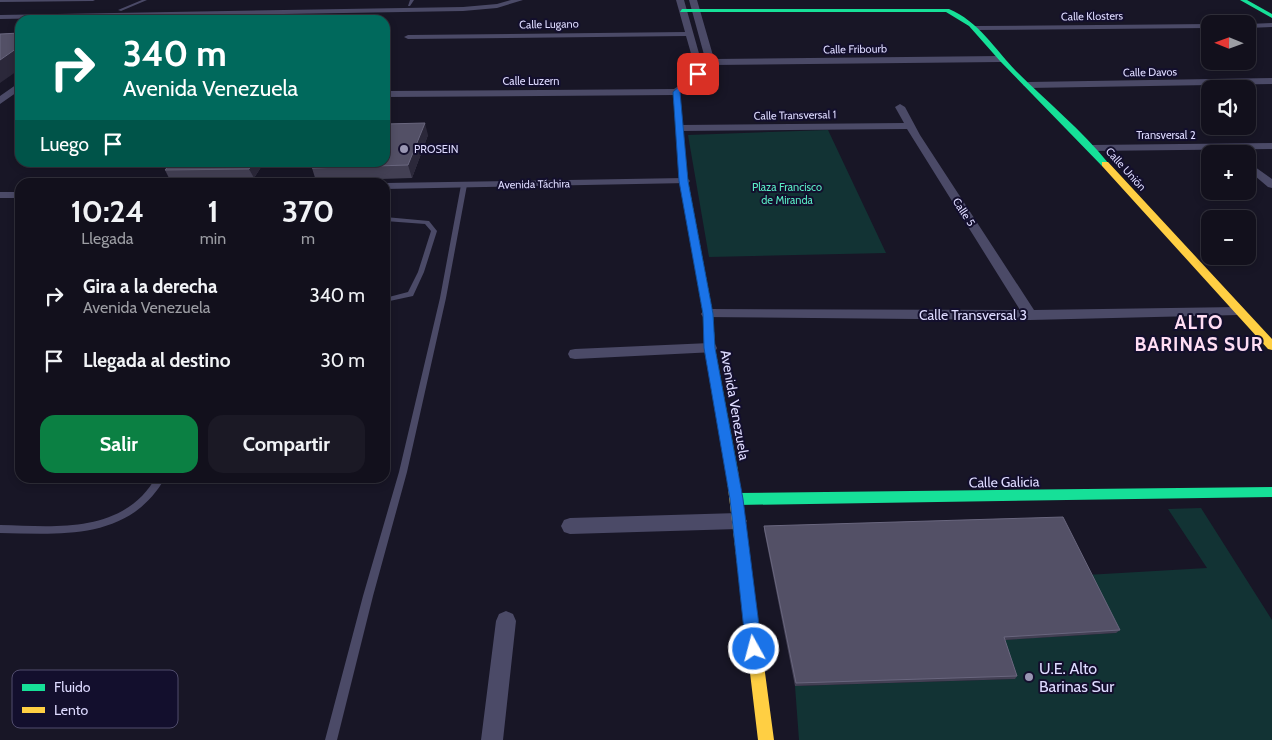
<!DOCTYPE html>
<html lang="es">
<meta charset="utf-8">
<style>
body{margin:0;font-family:Cabin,sans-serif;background:#1b1925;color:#f1f3f6;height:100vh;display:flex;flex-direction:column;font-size:19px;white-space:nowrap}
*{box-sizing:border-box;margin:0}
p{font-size:16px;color:#9c9da3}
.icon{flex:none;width:28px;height:28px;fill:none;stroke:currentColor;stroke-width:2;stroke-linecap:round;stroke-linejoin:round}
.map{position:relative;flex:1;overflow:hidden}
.drawer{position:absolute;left:15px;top:178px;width:375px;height:305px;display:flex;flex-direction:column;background:#12101c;border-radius:15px;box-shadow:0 2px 8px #0003,0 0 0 1px #31303b}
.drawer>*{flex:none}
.banner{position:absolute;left:15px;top:15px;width:375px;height:152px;border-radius:15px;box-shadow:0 2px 8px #0003,0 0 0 1px #31303b;background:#00695c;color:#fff;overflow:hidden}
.needle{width:32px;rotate:271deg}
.buttons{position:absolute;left:1201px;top:15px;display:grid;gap:10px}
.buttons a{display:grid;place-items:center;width:55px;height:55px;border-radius:10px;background:#12101c;box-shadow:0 2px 8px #0003,0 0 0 1px #31303b;font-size:25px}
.pin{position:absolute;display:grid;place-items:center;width:42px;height:42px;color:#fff;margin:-21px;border-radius:10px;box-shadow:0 2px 8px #0006}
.me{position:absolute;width:55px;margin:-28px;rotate:353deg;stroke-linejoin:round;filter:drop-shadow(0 0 4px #0008)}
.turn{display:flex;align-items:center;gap:18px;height:105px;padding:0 25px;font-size:22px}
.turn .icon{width:65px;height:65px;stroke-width:2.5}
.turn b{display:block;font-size:35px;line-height:42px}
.then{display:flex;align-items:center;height:48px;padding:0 25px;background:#0003;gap:10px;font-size:19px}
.eta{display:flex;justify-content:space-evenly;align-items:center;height:85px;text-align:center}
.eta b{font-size:30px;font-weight:800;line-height:35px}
.cta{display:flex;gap:10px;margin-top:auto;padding:10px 25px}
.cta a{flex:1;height:58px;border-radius:15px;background:#0b8043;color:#fff;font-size:20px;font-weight:800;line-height:58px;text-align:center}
.cta a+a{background:#1b1925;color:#f1f3f6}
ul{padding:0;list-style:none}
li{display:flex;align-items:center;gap:15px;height:65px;padding:0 25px}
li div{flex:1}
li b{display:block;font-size:19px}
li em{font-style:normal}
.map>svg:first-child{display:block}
.green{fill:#123334}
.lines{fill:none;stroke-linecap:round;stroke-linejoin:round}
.lane{fill:#4b4a67;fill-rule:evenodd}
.street{fill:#4b4a67;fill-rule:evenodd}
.fast{fill:#16e098;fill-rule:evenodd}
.slow{fill:#ffcf43;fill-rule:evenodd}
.wall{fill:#434054}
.shaded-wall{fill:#2b283a}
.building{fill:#535066;stroke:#69667e}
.route{fill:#1a73e8;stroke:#114b97}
.poi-dot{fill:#9996b3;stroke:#130f2d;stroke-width:2}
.labels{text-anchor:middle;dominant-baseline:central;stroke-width:4;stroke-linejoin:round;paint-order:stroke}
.far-street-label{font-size:11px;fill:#dedbff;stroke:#130f2d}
.far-poi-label{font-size:11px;fill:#dedbff;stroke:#130f2d;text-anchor:start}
.far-park-label{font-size:11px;fill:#5aebc5;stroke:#130f2d}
.street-label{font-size:14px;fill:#dedbff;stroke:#130f2d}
.near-poi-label{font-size:16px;fill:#dedbff;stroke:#130f2d;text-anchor:start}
.district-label{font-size:19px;font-weight:bold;letter-spacing:1px;fill:#ffddf3;stroke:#130f2d}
.key{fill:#130f2d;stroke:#504c6c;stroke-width:1}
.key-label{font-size:14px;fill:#dedbff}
</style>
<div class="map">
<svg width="1272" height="740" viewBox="0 0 1272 740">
<rect width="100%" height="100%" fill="#181626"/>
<path class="green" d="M828,130l58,123 -177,4 -21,-122z
M1201,508l71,112v120h-473l-4,-54 219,-7 -13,-39 115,-7 -30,-58 121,-7 -39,-59z"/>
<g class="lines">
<path class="lane" d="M0,0h95l-2,1 -93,1z
M142,0h5l-26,11 -3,-1z
M410,0h4l-4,6h-2z
M464,183l3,2 -21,113 -39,174 -34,124 -36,144h-12l38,-144 36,-124 41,-174 21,-113z
M385,217l44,4 8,10 -13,41 -11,24 -28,6v-4l23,-6 10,-20 13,-41 -6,-7 -40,-3z
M156,478h9c-36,63 -103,56 -165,55v-8c48,1 105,8 142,-29 6,-6 10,-13 14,-18z"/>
<path class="street" d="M511,0h12l-26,8 -34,3 -463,8v-4l463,-8 34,-3z
M676,0h8l16,57 -5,15 11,-10 -17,-62h8l17,59 287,-3 4,3 -4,3 -289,3 -19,19 -17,11 -291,2v-6l289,-2 12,-8 1,-14 5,-10 -6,-21 -278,3 -4,-2 4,-2 277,-3z
M1272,23v4l-24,1v-4z
M1210,24v4l-235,2 -4,-2 4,-2z
M1272,78v6l-244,4 -5,-3 5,-3z
M20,82v8l-20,14v-8z
M900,104l5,3 15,28 114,175 204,-3 5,1 2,3 -2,3 -5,1 -208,5 -327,-3 -2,-3 2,-3 5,-2 312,1 -113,-181 -227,2 -5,-3 5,-3 224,-2 -9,-16z
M1272,143v6l-182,2 -5,-3 5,-3z
M1248,162l24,17v9l-4,-1 -20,-17z
M684,178l4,1 2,2 -2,2 -303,6v-6z
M0,192h20v6h-20z
M710,343l5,1 2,4 -2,4 -140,7 -5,-1 -2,-4 2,-4 5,-1z
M738,513l6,3 3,5 -3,5 -6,3 -168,5 -6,-2 -3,-6 3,-6 6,-2z
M506,611l7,3 3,7 -13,119h-22l15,-119 3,-7z"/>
<path class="fast" d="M1240,0h7l25,14v4z
M682,9h267c29,12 46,40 67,62 31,31 66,59 93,93l-7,2 -102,-105 -31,-35 -23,-14h-266z
M676,90l3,2 9,89 25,133 2,34 23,123 -1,4 -5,1 -5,-1 -1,-4 -21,-123 -2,-34 -23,-133 -7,-89z
M1272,487v10l-535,8 -5,-2 -2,-4 2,-4 5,-2z"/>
<path class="slow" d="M1102,162h6l164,177v11l-4,-1 -166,-183z
M732,466l5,1 1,4 36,269h-16l-32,-269 1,-4z"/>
</g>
<path class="wall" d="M428,135l-16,43 -96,3 -4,-13z
M172,162h90l1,2 -9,14 -84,2 -5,-10z
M764,526l356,104 -4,3 -111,7 12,36 -2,3 -220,7 -31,-156z"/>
<path class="shaded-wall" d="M20,46v23l-20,14v-23z
M425,123l3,12 -16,43 -4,-13z
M253,162h9l1,2 -9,14 -5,-9z"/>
<path class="building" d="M20,33v13l-20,14v-26z
M425,123l-17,42 -96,3 3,-6h70v-38z
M172,162h81l-4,7 -84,1z
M1063,517l57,113 -116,7 13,39 -221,7 -32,-157z"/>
<path class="route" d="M696,72l6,2 -22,18 8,89 25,133 2,34 28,151 19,150 -2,5 -6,3 -5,-3 -3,-5 -16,-150 -26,-151 -1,-34 -24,-133 -6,-89z"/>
<g class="poi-dot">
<circle cx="404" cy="149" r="5"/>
<circle cx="1029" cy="677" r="5"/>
</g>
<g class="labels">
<g class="far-street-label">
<text transform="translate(1092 16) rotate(-1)">Calle Klosters</text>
<text transform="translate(549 24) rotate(-1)">Calle Lugano</text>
<text transform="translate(855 49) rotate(-1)">Calle Fribourb</text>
<text transform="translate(1150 72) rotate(-1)">Calle Davos</text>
<text x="531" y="81">Calle Luzern</text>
<text transform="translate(795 115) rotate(-1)">Calle Transversal 1</text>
<text x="1166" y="135">Transversal 2</text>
<text transform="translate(1126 169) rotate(48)">Calle Unión</text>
<text transform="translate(534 184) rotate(-1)">Avenida Táchira</text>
<text transform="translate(964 212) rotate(57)">Calle 5</text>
</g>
<g class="far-poi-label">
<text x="414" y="149">PROSEIN</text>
</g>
<g class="far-park-label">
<text x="787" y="187">Plaza Francisco<tspan x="787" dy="13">de Miranda</tspan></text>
</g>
<g class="street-label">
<text x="973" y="315">Calle Transversal 3</text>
<text transform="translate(735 405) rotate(80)">Avenida Venezuela</text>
<text transform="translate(1004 482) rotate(-1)">Calle Galicia</text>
</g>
<g class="near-poi-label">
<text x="1039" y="668">U.E. Alto<tspan x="1039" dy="18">Barinas Sur</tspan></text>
</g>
<g class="district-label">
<text x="1199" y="322">ALTO<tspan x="1199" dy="22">BARINAS SUR</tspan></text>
</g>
</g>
<rect x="12" y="670" width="166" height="58" rx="8" class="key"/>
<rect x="22" y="684" width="23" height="7" fill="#16e098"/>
<rect x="22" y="707" width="23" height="6" fill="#ffcf43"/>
<g class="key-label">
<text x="54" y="692">Fluido</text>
<text x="54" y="715">Lento</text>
</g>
</svg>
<div class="buttons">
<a><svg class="needle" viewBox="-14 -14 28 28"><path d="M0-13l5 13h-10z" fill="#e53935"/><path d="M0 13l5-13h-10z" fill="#9c9da3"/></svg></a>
<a><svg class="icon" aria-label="sound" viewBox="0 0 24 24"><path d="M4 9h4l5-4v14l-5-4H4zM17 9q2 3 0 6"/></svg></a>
<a>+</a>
<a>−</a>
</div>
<div class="pin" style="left:698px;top:74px;background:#d93025"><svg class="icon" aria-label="arrive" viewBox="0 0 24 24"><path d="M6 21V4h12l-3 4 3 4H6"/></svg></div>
<svg class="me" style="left:754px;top:649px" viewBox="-20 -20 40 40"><circle r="17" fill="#1a73e8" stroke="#fff" stroke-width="3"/><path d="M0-11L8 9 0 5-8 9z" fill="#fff"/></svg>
<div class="banner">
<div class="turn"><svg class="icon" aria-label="right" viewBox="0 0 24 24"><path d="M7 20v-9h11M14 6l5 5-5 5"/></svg><div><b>340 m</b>Avenida Venezuela</div></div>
<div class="then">Luego<svg class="icon" aria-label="arrive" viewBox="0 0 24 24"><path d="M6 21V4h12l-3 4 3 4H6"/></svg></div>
</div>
<section class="drawer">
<div class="eta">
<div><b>10:24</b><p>Llegada</p></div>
<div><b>1</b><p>min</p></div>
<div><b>370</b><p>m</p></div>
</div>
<ul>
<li><svg class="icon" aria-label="right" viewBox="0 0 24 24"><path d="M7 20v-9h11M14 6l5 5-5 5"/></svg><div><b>Gira a la derecha</b><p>Avenida Venezuela</p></div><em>340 m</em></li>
<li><svg class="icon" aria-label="arrive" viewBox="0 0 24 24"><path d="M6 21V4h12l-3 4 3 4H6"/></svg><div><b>Llegada al destino</b></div><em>30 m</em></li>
</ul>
<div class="cta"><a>Salir</a><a>Compartir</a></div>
</section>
</div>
